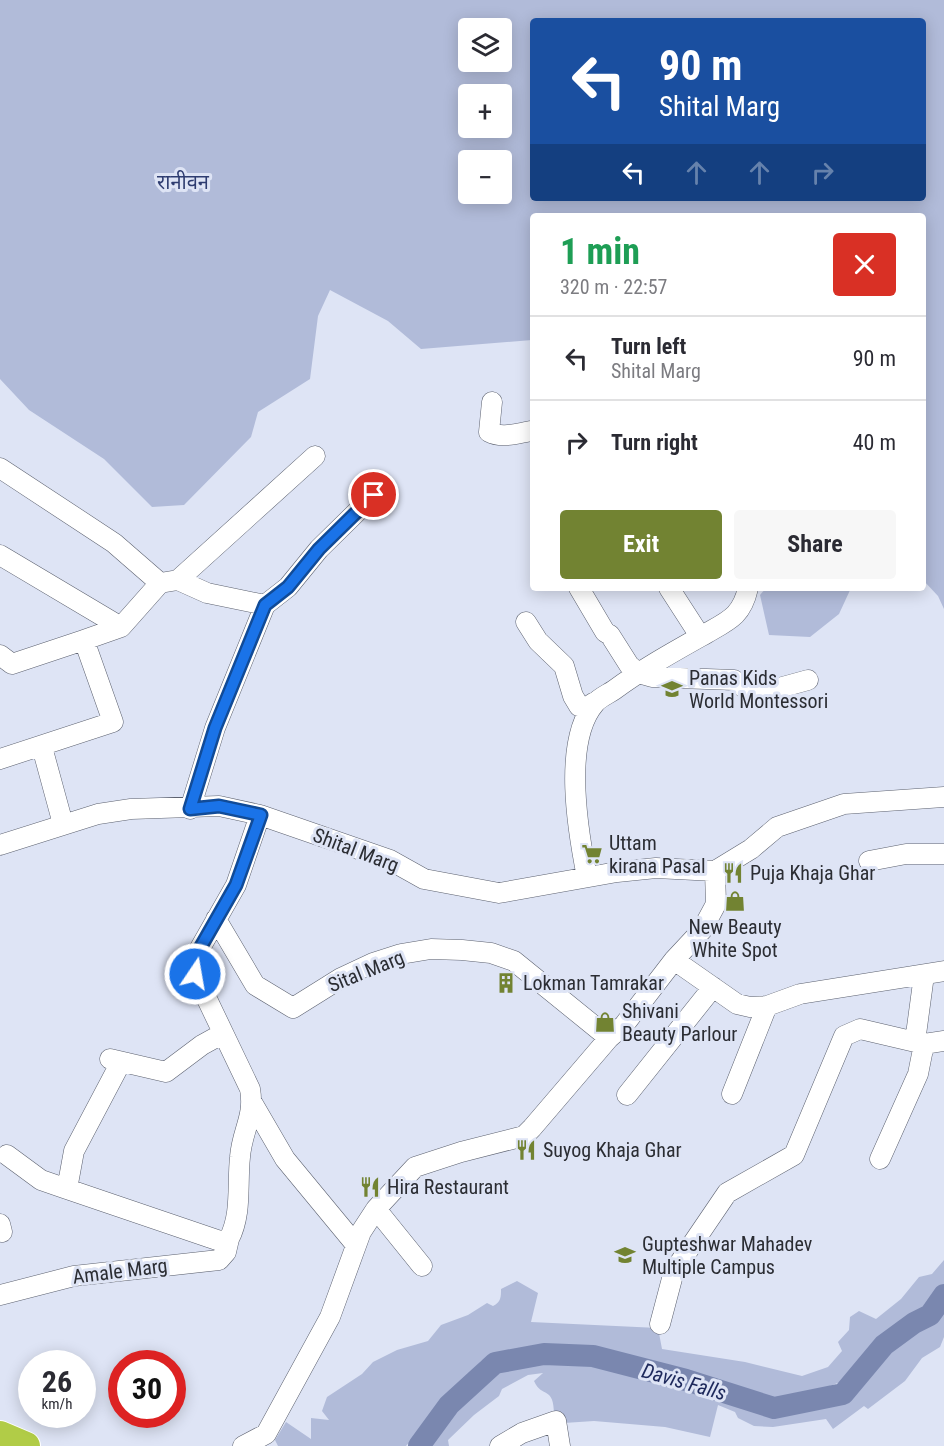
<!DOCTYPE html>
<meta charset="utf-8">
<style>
body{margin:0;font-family:"Roboto Condensed","Noto Sans Devanagari",sans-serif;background:#f7f7f7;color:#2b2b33;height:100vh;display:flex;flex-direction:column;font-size:22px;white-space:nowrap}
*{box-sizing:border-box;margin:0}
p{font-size:20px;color:#7c7c81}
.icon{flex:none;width:33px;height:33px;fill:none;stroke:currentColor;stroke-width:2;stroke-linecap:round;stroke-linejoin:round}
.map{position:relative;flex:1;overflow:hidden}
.side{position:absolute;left:530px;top:213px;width:396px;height:378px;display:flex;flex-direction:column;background:#fff;border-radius:6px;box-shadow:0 3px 15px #0003}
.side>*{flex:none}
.hud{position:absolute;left:530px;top:18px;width:396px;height:183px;border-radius:6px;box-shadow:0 3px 15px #0003;background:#1a4fa0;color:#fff;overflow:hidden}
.fabs{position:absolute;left:458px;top:18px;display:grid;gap:12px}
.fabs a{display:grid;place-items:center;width:54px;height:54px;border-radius:6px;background:#fff;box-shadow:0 3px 15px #0003;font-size:30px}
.speed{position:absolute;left:18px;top:1350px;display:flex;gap:12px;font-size:30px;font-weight:700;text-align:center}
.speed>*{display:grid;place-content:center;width:78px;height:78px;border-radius:50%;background:#fff;box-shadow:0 3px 15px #0003;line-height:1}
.speed small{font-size:15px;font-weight:400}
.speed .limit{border:9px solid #d22;background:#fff;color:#111}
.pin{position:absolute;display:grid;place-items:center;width:51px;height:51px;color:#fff;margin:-26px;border:3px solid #fff;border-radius:50%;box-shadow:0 2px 6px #0007}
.me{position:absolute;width:66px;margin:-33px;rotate:12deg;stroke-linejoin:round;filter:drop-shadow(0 0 4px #0008)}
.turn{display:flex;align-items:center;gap:21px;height:126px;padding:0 30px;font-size:27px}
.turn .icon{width:78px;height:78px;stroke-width:2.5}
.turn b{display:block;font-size:42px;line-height:51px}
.lanes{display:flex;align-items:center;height:57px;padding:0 30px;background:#0003;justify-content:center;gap:30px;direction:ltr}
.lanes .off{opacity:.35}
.round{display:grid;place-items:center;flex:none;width:63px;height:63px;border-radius:6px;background:#f7f7f7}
.summary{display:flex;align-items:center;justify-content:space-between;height:102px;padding:0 30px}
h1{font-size:36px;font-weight:700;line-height:45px;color:#1e9e55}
.button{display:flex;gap:12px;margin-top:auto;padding:12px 30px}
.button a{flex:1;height:69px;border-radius:6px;background:#728332;color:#fff;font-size:24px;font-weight:700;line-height:69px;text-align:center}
.button a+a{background:#f7f7f7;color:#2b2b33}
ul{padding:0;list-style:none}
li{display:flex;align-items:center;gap:18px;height:84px;padding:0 30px;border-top:2px solid #e1e1e2}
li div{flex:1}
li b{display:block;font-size:22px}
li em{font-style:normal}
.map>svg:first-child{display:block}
.green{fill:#b1bbd9;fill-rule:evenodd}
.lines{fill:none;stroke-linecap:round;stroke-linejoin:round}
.river{stroke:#7a87af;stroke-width:22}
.minor-casing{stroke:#5c616f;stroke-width:21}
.highway-casing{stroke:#fff;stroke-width:30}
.minor{stroke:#fff;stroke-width:20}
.highway{stroke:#b1cc47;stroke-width:28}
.route-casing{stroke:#114b97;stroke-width:15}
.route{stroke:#1a73e8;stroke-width:10}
.labels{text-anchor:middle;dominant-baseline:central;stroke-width:6;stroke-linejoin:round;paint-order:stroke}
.park-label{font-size:20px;fill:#2e3c70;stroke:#dee4f5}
.poi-label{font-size:20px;fill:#2b2d33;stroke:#dee4f5;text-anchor:start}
.street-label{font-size:20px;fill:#2b2d33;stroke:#dee4f5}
.water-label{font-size:21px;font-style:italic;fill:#1d285b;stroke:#dee4f5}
</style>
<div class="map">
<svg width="944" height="1446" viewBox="0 0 944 1446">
<rect width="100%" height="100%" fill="#dee4f5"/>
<path class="green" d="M0,0h944v609l-6,-13 -15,-16 -1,-364h-390v124l-111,9 -33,-28 -58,-31 -12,26 -8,63 -52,33 -7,25 -67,68 -32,2 -48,-48 -75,-49 -29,-31zM532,21h390v177h-390zM501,28v34h-33v-34zM501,94v34h-33v-34zM501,160v34h-33v-34z
M766,588h85l-12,26 -29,23 -41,-2 -9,-40z
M944,1260v29l-16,25 -27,7 -17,13 -18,24 -23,23 -53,20 -29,-1 -66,-24 -27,-4 -70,-19 -58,-6 -32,3 -27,11 -75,85h-128l-3,-6 11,-18 25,17v-21l18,2 -7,-9 5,-14 35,-23 11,-12 24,-12 31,-9 13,-16 27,-10 19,-12 6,3c8,-4 8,-9 8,-17l16,-8 21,12 -7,29 127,6 4,21 83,13 57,14 26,-9 14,-16 -4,-9 11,-12 1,-13 9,-6 17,8 25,-20 18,-22 13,-3z
M944,1304v33l-4,10 -18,11 -17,23 -37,28 -4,-3 -31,23 -7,-10 -53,8 -19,-1 -16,-8 -3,-6 -17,-7 -8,32 -45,-10 -71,-6 -30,2 -10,-8c0,-30 -12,-16 -20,-34l9,-8 -15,2 -26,14 -3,7 -25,19 -26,25 1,6h-22c20,-15 13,-35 36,-52l7,2 7,-11 9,-4 3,-8 8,-7 12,-4 2,3c32,2 52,-15 86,0l5,-3 12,5 8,-1 116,32 9,9 55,3 17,-9 14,2 19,-8 31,-44 38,-20 -5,-6z"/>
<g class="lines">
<path class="river" d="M419,1446l30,-41 46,-42 49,-9 49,2 93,24 88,28 69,-14 41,-49 30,-22 16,-8 14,-20"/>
<g class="minor-casing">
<path id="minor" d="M492,402l-3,30c13,7 29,1 43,-1
M0,468l114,75 46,40 -39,44 -37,13 29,82 -113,37
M0,555l121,72
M178,580l29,13 58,12
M160,583l18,-3 137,-124
M579,588l26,44 5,3 19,30 9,8 14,4 82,3 13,10 21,1 40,-11
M669,588l31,48
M265,605l23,-18 31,-38 55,-54
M526,622l12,19 26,25 9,30 6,10 8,1 8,-5
M0,655l12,9 72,-24
M42,747l21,77
M190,809l25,-81 50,-123
M0,845l98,-31 33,-5 88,-3 41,9 130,45 34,19 75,14 118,-21 39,-4 59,3
M869,861l37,-7h38
M715,871l36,-22 26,-22 67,-23 100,-7
M587,877c-9,-45 -25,-136 8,-174 4,-5 13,-9 19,-13 30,-22 61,-39 93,-57 23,-13 35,-18 41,-45
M216,919l39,66 38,23 48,-30 32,-15 28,-9 30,-5 31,1 29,3 23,8 95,77
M674,960l63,44 13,3 17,-1 33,-12 144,-23
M915,1042l9,-67
M110,1059l56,13 36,-27 20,-11
M121,1062l-47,89 -7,38 153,52 9,-2c13,-25 8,-54 11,-82 2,-27 15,-40 10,-68l-55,-115v-17l41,-72 24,-70
M732,1094l35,-88
M627,1095l86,-108
M253,1104l32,55 71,86
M7,1155l34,25 26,9
M880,1159l38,-85 6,-30
M376,1209l46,57
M0,1224l2,8
M0,1295l74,-19 145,-16 7,-8 3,-13
M660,1324l14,-53 53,-78 67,-38 50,-119 16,-7 64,15 20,-3
M243,1446l23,-12 64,-117 31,-85 15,-23 39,-42 46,-15 63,-16 8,-8 77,-90 15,-13 50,-65 28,-30 14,-26 -1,-33
M500,1446l22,-13 34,-12 4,25"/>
</g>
<g class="highway-casing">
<path id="highway" d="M0,1435l26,11"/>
</g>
<use href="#minor" class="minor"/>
<use href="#highway" class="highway"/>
</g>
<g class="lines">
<g class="route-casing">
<path id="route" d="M195,974v-17l41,-72 25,-70 -42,-9 -29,3 25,-81 50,-123 23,-18 31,-38 55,-54"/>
</g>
<use href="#route" class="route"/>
</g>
<defs>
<g id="school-bare" transform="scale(1.62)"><path d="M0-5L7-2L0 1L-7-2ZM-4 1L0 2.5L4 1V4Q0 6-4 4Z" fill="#728332" stroke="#dee4f5" stroke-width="2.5" paint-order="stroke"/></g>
<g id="supermarket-bare" transform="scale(1.62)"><path d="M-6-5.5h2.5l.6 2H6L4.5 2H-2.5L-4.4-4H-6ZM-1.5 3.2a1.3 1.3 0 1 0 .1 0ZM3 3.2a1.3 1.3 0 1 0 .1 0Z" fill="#728332" stroke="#dee4f5" stroke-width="2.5" paint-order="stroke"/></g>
<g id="restaurant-bare" transform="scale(1.62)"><path d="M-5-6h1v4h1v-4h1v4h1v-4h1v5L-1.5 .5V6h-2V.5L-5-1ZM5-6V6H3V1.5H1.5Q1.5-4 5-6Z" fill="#728332" stroke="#dee4f5" stroke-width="2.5" paint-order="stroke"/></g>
<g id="shop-bare" transform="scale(1.62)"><path d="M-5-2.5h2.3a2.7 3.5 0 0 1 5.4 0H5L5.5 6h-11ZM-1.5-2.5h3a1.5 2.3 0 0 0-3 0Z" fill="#728332" stroke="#dee4f5" stroke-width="2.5" paint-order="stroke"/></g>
<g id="building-bare" transform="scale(1.62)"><path d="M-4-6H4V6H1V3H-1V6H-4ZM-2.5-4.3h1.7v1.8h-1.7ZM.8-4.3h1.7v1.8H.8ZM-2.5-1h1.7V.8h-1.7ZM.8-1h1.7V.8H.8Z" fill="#728332" stroke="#dee4f5" stroke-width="2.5" paint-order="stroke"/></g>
<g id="university-bare" transform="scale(1.62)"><path d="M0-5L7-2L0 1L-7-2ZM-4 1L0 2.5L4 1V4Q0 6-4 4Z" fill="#728332" stroke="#dee4f5" stroke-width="2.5" paint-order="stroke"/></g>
</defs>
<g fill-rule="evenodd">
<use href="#school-bare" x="672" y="689"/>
<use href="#supermarket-bare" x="592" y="854"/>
<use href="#restaurant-bare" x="733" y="873"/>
<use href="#shop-bare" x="735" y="901"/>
<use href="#building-bare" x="506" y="983"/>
<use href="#shop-bare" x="605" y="1022"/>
<use href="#restaurant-bare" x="526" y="1150"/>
<use href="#restaurant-bare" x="370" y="1187"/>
<use href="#university-bare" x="625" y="1255"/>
</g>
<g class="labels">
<g class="park-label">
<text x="183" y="182">रानीवन</text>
</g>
<g class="poi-label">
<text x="689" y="678">Panas Kids<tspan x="689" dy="23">World Montessori</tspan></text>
<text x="609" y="843">Uttam<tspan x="609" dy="23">kirana Pasal</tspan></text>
<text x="750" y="873">Puja Khaja Ghar</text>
<text x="735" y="927" text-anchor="middle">New Beauty<tspan x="735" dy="23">White Spot</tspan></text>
<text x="523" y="983">Lokman Tamrakar</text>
<text x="622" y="1011">Shivani<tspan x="622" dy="23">Beauty Parlour</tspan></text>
<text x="543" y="1150">Suyog Khaja Ghar</text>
<text x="387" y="1187">Hira Restaurant</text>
<text x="642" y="1244">Gupteshwar Mahadev<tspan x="642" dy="23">Multiple Campus</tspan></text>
</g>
<g class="street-label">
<text transform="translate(356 850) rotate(21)">Shital Marg</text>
<text transform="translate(366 971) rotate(-22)">Sital Marg</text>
<text transform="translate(120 1271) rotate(-7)">Amale Marg</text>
</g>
<g class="water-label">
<text transform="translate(684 1382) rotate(16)">Davis Falls</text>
</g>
</g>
</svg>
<div class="fabs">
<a><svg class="icon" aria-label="layers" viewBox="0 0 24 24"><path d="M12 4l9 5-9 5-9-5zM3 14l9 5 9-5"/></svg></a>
<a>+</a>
<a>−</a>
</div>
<div class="speed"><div>26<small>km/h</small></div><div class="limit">30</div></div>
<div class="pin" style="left:374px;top:495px;background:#d93025"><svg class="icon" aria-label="arrive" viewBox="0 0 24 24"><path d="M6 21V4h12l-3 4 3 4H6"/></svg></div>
<svg class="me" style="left:195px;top:974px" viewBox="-20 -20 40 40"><circle r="17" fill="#1a73e8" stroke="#fff" stroke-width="3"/><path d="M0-11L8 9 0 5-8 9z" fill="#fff"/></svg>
<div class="hud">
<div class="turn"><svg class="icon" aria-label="left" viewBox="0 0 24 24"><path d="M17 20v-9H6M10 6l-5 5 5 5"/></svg><div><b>90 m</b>Shital Marg</div></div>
<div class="lanes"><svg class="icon" aria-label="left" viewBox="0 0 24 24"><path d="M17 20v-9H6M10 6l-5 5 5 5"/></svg><svg class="icon off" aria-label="ahead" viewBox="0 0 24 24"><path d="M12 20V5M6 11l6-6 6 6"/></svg><svg class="icon off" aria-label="ahead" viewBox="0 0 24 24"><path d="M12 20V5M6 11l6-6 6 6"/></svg><svg class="icon off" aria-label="right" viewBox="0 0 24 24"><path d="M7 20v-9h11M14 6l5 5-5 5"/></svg></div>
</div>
<section class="side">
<div class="summary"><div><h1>1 min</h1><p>320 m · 22:57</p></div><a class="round" style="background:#d93025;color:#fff"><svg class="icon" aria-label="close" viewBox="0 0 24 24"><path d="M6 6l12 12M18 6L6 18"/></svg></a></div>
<ul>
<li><svg class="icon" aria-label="left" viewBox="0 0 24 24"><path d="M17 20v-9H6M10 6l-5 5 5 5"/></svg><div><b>Turn left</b><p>Shital Marg</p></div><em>90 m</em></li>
<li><svg class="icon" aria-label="right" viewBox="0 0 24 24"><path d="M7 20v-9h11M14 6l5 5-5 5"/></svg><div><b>Turn right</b></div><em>40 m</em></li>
</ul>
<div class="button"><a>Exit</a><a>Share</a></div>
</section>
</div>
